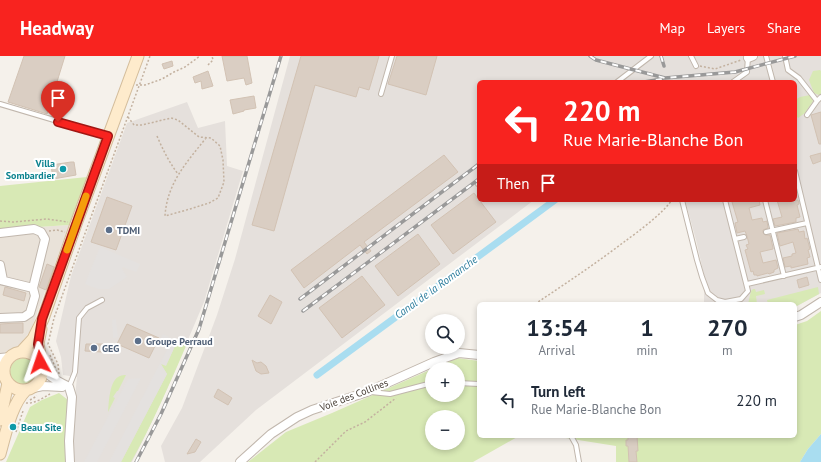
<!DOCTYPE html>
<meta charset="utf-8">
<style>
body{margin:0;font-family:"PT Sans",sans-serif;background:#f2f2f3;color:#1f2937;height:100vh;display:flex;flex-direction:column;font-size:15px;white-space:nowrap}
*{box-sizing:border-box;margin:0}
p{font-size:13px;color:#747a83}
.icon{flex:none;width:22px;height:22px;fill:none;stroke:currentColor;stroke-width:2;stroke-linecap:round;stroke-linejoin:round}
.map{position:relative;flex:1;overflow:hidden}
.drawer{position:absolute;left:477px;top:246px;width:320px;height:136px;display:flex;flex-direction:column;background:#fff;border-radius:6px;box-shadow:0 2px 6px #0003}
.drawer>*{flex:none}
.hud{position:absolute;left:477px;top:24px;width:320px;height:122px;border-radius:6px;box-shadow:0 2px 6px #0003;background:#f8231f;color:#fff;overflow:hidden}
.tools{position:absolute;left:425px;top:258px;display:grid;gap:8px}
.tools a{display:grid;place-items:center;width:40px;height:40px;border-radius:50%;background:#fff;box-shadow:0 2px 6px #0003;font-size:20px}
.pin{position:absolute;display:grid;place-items:center;width:34px;height:34px;color:#fff;margin:-41px -17px;border-radius:50% 50% 50% 0;rotate:-45deg;box-shadow:0 0 4px #0007}
.pin .icon{rotate:45deg}
.me{position:absolute;width:44px;margin:-22px;rotate:355deg;stroke-linejoin:round;filter:drop-shadow(0 0 3px #0008)}
.turn{display:flex;align-items:center;gap:14px;height:84px;padding:0 20px;font-size:18px}
.turn .icon{width:52px;height:52px;stroke-width:2.5}
.turn b{display:block;font-size:28px;line-height:34px}
.then{display:flex;align-items:center;height:38px;padding:0 20px;background:#0003;gap:8px;font-size:15px}
.eta{display:flex;justify-content:space-evenly;align-items:center;height:68px;text-align:center}
.eta b{font-size:24px;font-weight:800;line-height:28px}
ul{padding:0;list-style:none}
li{display:flex;align-items:center;gap:12px;height:60px;padding:0 20px}
li div{flex:1}
li b{display:block;font-size:15px}
li em{font-style:normal}
header{display:flex;align-items:center;gap:24px;box-sizing:border-box;height:56px;padding:0 20px;background:#f8231f;color:#fff}
header strong{font-size:19px}
nav{display:flex;gap:22px;margin-inline-start:auto;font-size:14px}
.map>svg:first-child{display:block}
.residential{fill:#e9e2d9}
.industrial{fill:#e5e0dc}
.green{fill:#d8e9b5;fill-rule:evenodd}
.parking{fill:#e4e1df}
.water{fill:#a9ddf0}
.lines{fill:none;stroke-linecap:round;stroke-linejoin:round}
.canal{stroke:#a9ddf0;stroke-width:7}
.building{fill:#dacec3;stroke:#d2c2b3}
.lane-casing{stroke:#c1b7ad;stroke-width:6}
.street-casing{stroke:#c1b7ad;stroke-width:10}
.secondary-casing{stroke:#d4bd9b;stroke-width:13}
.path{stroke:#c3b19f;stroke-width:1.5;stroke-dasharray:2 2;stroke-linecap:butt}
.lane{stroke:#fff;stroke-width:4}
.street{stroke:#fff;stroke-width:8}
.secondary{stroke:#feebcc;stroke-width:11}
.rail-casing{stroke:#999;stroke-width:3.5}
.rail{stroke:#fff;stroke-width:2;stroke-dasharray:6;stroke-linecap:butt}
.route-casing{stroke:#a11714;stroke-width:10}
.route{stroke:#f8231f;stroke-width:7}
.slow{stroke:#f59e0b;stroke-width:7}
.culture-dot{fill:#0f9aa8;stroke:#fff;stroke-width:1.5}
.service-dot{fill:#5c6f8a;stroke:#fff;stroke-width:1.5}
.labels{text-anchor:middle;dominant-baseline:central;stroke-width:4;stroke-linejoin:round;paint-order:stroke}
.culture-label{font-size:10px;font-weight:bold;fill:#0d838f;stroke:#fff;text-anchor:end}
.service-label{font-size:10px;font-weight:bold;fill:#4e5e75;stroke:#fff;text-anchor:start}
.street-label{font-size:10px;fill:#4a4139;stroke:#fff}
.water-label{font-size:11px;font-style:italic;fill:#2c7d9d;stroke:#fff}
</style>
<header>
<strong>Headway</strong>
<nav><a>Map</a><a>Layers</a><a>Share</a></nav>
</header>
<div class="map">
<svg width="821" height="406" viewBox="0 0 821 406">
<rect width="100%" height="100%" fill="#f5f1eb"/>
<path class="residential" d="M69,169l-38,105 -10,13 -7,6 -14,5v1v-124l38,-4z"/>
<path class="industrial" d="M290,0h531v237l-26,14v-3h-94l3,-1v-28l-8,-35 -11,-40h110v-118h-316v118h55l-278,210 -56,52h-35l-4,-16 21,-38 35,-93 18,-56z
M187,46l11,26 27,-7 2,45 16,5 -39,131 -37,87 -24,51 -11,22h-60l2,-55 3,-30 -14,-2 -2,-18 -5,-16 15,-65 56,-153z"/>
<path class="green" d="M820,14l1,1v25l-7,-3 -5,-13 4,-9z
M810,39l3,6 -8,12 -7,5 -3,-4v-14l5,-3z
M87,121l-18,48 -31,2 -38,4v-45z
M818,231l1,7 -24,13v-3h-27l-1,-4z
M753,233h2l1,3 8,-2 1,4 -9,2 1,8h-9l3,-13z
M821,255v123l-13,15 -8,13h-184v-16l-63,-10h242v-111l12,-4z
M173,283l13,7c-17,39 -34,79 -55,116h-10l46,-88 -7,-11 6,2 9,-19 -5,-2z
M10 316a14 14 0 1 1 28 0a14 14 0 1 1-28 0Z
M457,302l22,3v75h40l-46,26h-225l38,-30 46,-19zM432,313h26v26h-26zM432,361h26v26h-26z
M126,319l-8,16h-1l-4,6 2,1 -7,14c1,-9 1,-32 12,-36 2,-1 4,-1 6,-1z
M59,337l9,7 -2,62h-60l24,-55 12,-7z"/>
<path class="parking" d="M100,191l40,17 -4,8 -13,-5 -1,2 5,8 -18,12h-11l-13,-5z
M116,263l2,18 -5,1 -1,-18z
M163,278l10,5 -2,4 4,3 -9,20 -5,-2 6,10 -46,88h-12l61,-118 -10,-5z
M141,322l-44,84h-13l44,-83z"/>
<path class="water" d="M821,378v28h-21l8,-13z"/>
<g class="lines">
<path class="canal" d="M317,319l238,-175"/>
</g>
<path class="building" d="M24,0h41l-18,58 -39,-12z
M222,0h25l5,27 -6,2 -2,-7 -17,3z
M301,0h78l-10,34 -10,-3 -3,10 -41,-12 -41,146 -22,-6z
M397,0h40l-11,39 -38,-11z
M172,5l1,5 -9,3 -2,-5z
M208,15l5,15 -11,3 -1,-8 -6,2 -2,-6z
M254,40l2,12 -12,2v1l-11,3 -3,-14z
M821,56v32h-2l-8,-29z
M821,97v8l-8,3 -3,-8z
M444,99l14,17 -94,70 7,9 -4,3 -7,-9 -56,43 -13,-18z
M71,106h3l2,13 -23,4 -2,-14z
M474,137l22,29 -43,32 -22,-29z
M107,141l25,9 -16,44 -25,-8z
M739,144h20l1,5 -11,3 3,12 10,-2 1,4 4,-1 1,7 -5,2v3l2,2h5l3,13v1l-13,3 3,11 13,-3 2,8 -4,2v2l-5,2 -1,-1 -11,3v-1h-3l-1,-4 -2,1 -6,-22 3,-1 -2,-4 3,-1 -2,-8 -2,-5 -8,2 -2,-10 3,-1 -6,-20z
M777,144h21l1,4 -2,1 3,12 -4,1v4l-21,4 -2,-7 9,-2z
M798,173l1,3 5,-1 1,8 2,-1 3,11 -2,1 2,7 -3,1 1,6 -17,4v-2l-6,1 -2,-9 9,-2v-2l4,-1 -3,-11 -13,4 -3,-13z
M418,178l22,30 -42,32 -23,-30z
M47,208l7,3 -8,23 -7,-3z
M362,220l23,29 -43,33 -23,-30z
M807,221l2,8 -10,3 -2,-8z
M5,231l21,6 -2,8 -21,-6z
M270,239l12,7 -11,22 -13,-8z
M17,267h6v10h-23v-9z
M127,268l32,14 -10,20 -32,-14z
M86,288h17l-1,8 -17,-1z
M252,304l5,3 4,-1 5,4 3,7 -8,1 -5,-3z
M218,333l14,9 -4,7 -14,-8z
M628,380h9l1,15h-2l1,11h-8l-1,-16h-2v-6h2z
M196,383l5,3 -6,10 -8,2z"/>
<g class="lines">
<g class="lane-casing">
<path id="lane" d="M691,0l5,10
M766,0l7,26
M785,0l3,14 11,8 18,23
M617,26l34,-26
M733,26l14,-10 1,-15
M381,38l11,-38
M0,48l108,32
M807,59l10,-14 4,-4
M795,115l26,109
M478,128h1
M682,144l15,60 5,17 6,16 9,7 8,2 16,-3 7,-8 -23,-91
M765,144l19,76
M766,176l41,-9
M735,183l9,-2
M747,228l74,-17
M458,327l21,1
M69,331l6,-15 4,-54 8,-10 15,-8
M371,336l19,2 42,-11
M571,380l5,9 3,17"/>
</g>
<g class="street-casing">
<path id="street" d="M748,2l5,-2
M0,177l34,-4 7,3 4,7 -12,49 2,8 -5,17 -6,4 -24,1
M0,209l3,15
M0,224l33,8
M795,261l6,-2 20,-13
M0,302l10,-1
M0,311l4,5
M43,314c9,9 15,11 26,17l3,10 -3,44 1,21
M33,332l10,-2 19,1
M240,406l31,-28 26,-17 15,-7 55,-18 67,-30 25,-9 20,2"/>
</g>
<g class="secondary-casing">
<path id="secondary" d="M22,295l11,-12 10,-20 33,-95 62,-168
M4 315a19 19 0 1 1 38 0a19 19 0 1 1-38 0Z
M40,306v-8l-2,-10 3,-15
M0,364l8,-37
M0,398c6,-21 11,-49 26,-64"/>
</g>
<path class="path" d="M208,9l5,-5 -1,-4
M700,10l15,3 26,-9
M136,29h9l17,-6 12,-7 11,-5 15,-11
M128,61l6,8h8l29,-7 7,2 21,17 12,1 9,8 3,14 1,22 -6,16 -9,5 -19,6 -25,7c2,-33 22,-54 41,-78
M157,80c6,14 12,26 21,38
M0,165l13,1 34,-3 21,3
M49,175l8,-1 8,2
M535,248c30,-20 60,-40 89,-62 15,-11 37,-27 48,-42
M50,299l5,12 1,5
M59,318l-1,-10 -10,-20 6,-26 33,-90 63,-172
M30,344l7,-4
M26,347c8,1 17,-5 24,-9
M16,376l7,-21
M315,406l31,-31 19,-9 31,-24"/>
<use href="#lane" class="lane"/>
<use href="#street" class="street"/>
<use href="#secondary" class="secondary"/>
<g class="rail-casing">
<path id="rail" d="M590,0l6,4 69,18 70,-6 60,-16
M661,0l3,10
M644,26l18,-3
M300,243l179,-135
M303,255l176,-132
M136,406l25,-48 38,-85 82,-273"/>
</g>
<use href="#rail" class="rail"/>
</g>
<g class="lines">
<g class="route-casing">
<path id="route" d="M40,306v-8l-2,-10 4,-25 66,-183 -50,-14"/>
</g>
<use href="#route" class="route"/>
<path class="slow" d="M67,194l19,-54"/>
</g>
<g class="culture-dot">
<circle cx="63" cy="113" r="4"/>
<circle cx="13" cy="371" r="4"/>
</g>
<g class="service-dot">
<circle cx="109" cy="174" r="4"/>
<circle cx="138" cy="285" r="4"/>
<circle cx="94" cy="292" r="4"/>
</g>
<g class="labels">
<g class="culture-label">
<text x="55" y="107">Villa<tspan x="55" dy="12">Sombardier</tspan></text>
<text x="21" y="371" text-anchor="start">Beau Site</text>
</g>
<g class="service-label">
<text x="117" y="174">TDMI</text>
<text x="146" y="285">Groupe Perraud</text>
<text x="102" y="292">GEG</text>
</g>
<g class="street-label">
<text transform="translate(354 339) rotate(-21)">Voie des Collines</text>
</g>
<g class="water-label">
<text transform="translate(436 231) rotate(-36)">Canal de la Romanche</text>
</g>
</g>
</svg>
<div class="tools">
<a><svg class="icon" aria-label="search" viewBox="0 0 24 24"><circle cx="10" cy="10" r="6"/><path d="M15 15l6 6"/></svg></a>
<a>+</a>
<a>−</a>
</div>
<div class="pin" style="left:58px;top:66px;background:#d93025"><svg class="icon" aria-label="arrive" viewBox="0 0 24 24"><path d="M6 21V4h12l-3 4 3 4H6"/></svg></div>
<svg class="me" style="left:40px;top:306px" viewBox="-20 -20 40 40"><path d="M0-17L14 15 0 8-14 15z" fill="#f8231f" stroke="#fff" stroke-width="4"/></svg>
<div class="hud">
<div class="turn"><svg class="icon" aria-label="left" viewBox="0 0 24 24"><path d="M17 20v-9H6M10 6l-5 5 5 5"/></svg><div><b>220 m</b>Rue Marie-Blanche Bon</div></div>
<div class="then">Then<svg class="icon" aria-label="arrive" viewBox="0 0 24 24"><path d="M6 21V4h12l-3 4 3 4H6"/></svg></div>
</div>
<section class="drawer">
<div class="eta">
<div><b>13:54</b><p>Arrival</p></div>
<div><b>1</b><p>min</p></div>
<div><b>270</b><p>m</p></div>
</div>
<ul>
<li><svg class="icon" aria-label="left" viewBox="0 0 24 24"><path d="M17 20v-9H6M10 6l-5 5 5 5"/></svg><div><b>Turn left</b><p>Rue Marie-Blanche Bon</p></div><em>220 m</em></li>
</ul>
</section>
</div>
